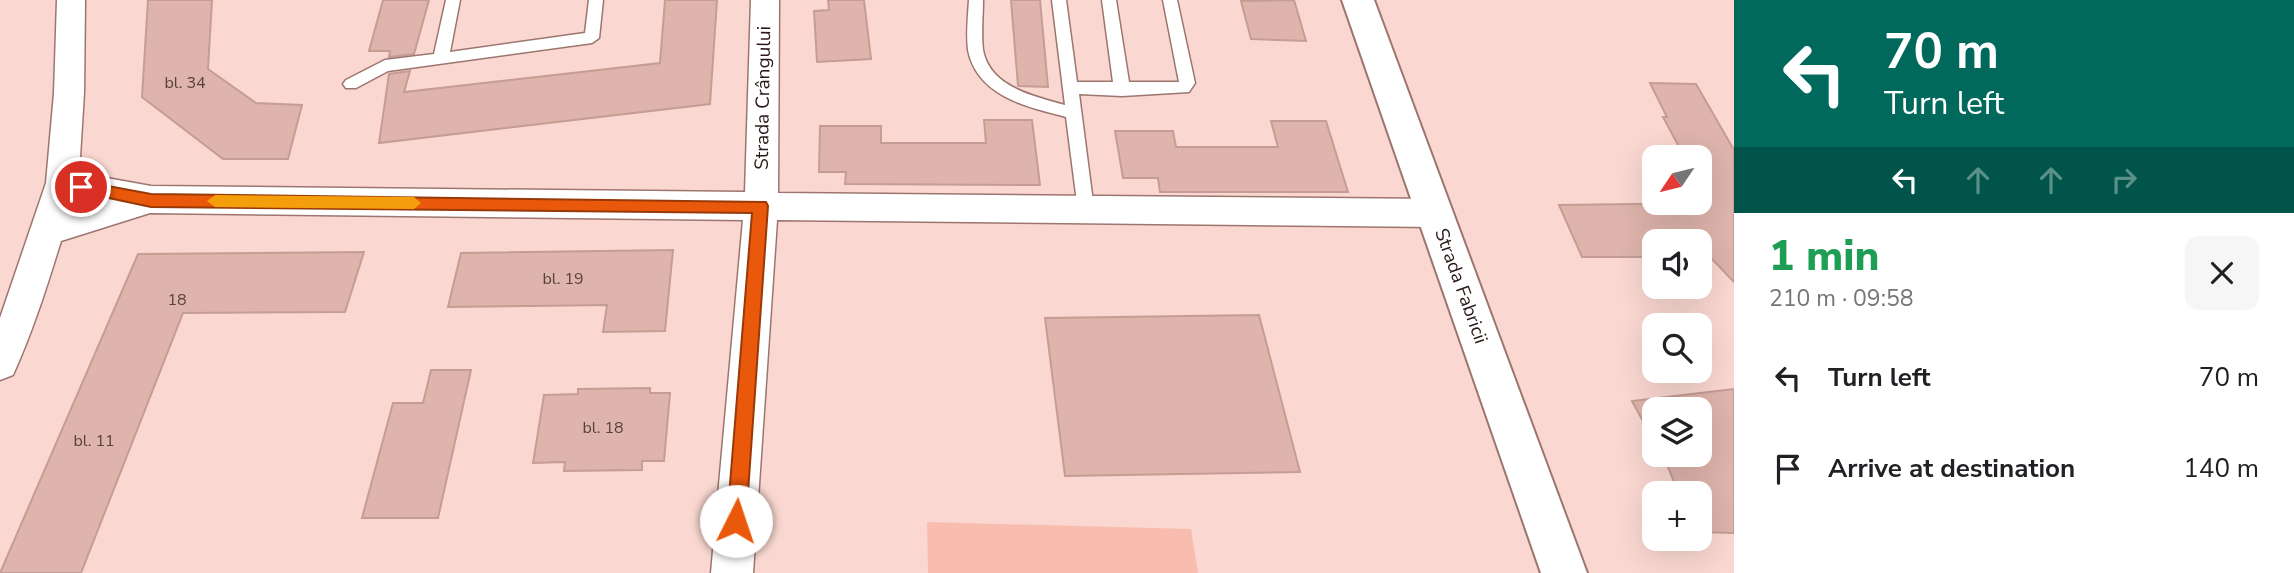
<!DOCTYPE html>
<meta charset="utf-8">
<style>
body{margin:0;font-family:"Nunito Sans",sans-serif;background:#f6f6f6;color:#202124;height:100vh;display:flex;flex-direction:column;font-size:26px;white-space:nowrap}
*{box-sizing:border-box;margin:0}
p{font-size:23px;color:#757577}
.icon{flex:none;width:38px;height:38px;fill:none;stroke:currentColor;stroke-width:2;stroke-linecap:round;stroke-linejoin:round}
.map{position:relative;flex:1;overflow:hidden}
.details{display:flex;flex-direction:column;background:#fff;width:560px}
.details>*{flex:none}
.hud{background:#00695c;color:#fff;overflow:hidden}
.needle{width:46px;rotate:235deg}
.tools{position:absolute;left:1642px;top:145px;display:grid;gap:14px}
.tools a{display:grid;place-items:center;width:70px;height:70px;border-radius:14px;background:#fff;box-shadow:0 7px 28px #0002;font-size:35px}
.pin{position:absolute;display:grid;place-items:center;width:60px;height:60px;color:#fff;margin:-30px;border:4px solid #fff;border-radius:50%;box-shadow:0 2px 7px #0007}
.me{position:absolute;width:77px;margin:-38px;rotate:4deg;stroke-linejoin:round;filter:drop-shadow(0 0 5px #0008)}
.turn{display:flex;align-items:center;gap:24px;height:147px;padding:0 35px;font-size:32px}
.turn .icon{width:91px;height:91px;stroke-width:2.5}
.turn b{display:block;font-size:49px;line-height:60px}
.lanes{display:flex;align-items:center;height:66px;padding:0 35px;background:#0003;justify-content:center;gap:35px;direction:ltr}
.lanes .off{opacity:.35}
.round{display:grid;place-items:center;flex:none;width:74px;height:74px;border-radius:14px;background:#f6f6f6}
.overview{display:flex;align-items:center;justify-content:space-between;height:119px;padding:0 35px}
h1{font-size:42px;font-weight:800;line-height:52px;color:#1e9e55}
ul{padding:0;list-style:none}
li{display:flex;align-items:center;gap:21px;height:91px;padding:0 35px}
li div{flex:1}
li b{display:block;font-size:26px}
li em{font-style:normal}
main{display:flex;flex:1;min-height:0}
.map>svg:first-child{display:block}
.green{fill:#f9bdb0}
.building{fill:#deb4ac;stroke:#c59d94;stroke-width:2}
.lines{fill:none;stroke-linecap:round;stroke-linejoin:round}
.service-casing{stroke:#9c766e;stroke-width:3}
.minor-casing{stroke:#9c766e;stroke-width:3}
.secondary-casing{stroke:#9c766e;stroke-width:4}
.service{fill:#fff;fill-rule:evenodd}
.minor{fill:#fff;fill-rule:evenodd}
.secondary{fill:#fff;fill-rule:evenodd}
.route{fill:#ea580c;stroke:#983908;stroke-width:2}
.slow{fill:#f59e0b}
.labels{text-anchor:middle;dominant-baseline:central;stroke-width:5;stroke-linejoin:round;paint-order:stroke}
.number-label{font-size:16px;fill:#56403c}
.street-label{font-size:19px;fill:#291a17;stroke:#fff}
</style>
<main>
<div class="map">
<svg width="1734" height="573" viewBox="0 0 1734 573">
<rect width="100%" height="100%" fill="#fad8d1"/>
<path class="green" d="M927,522l264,7 7,44h-270z"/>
<path class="building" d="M148,0h64l-4,69 48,34 46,2 -14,54h-65l-81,-62z
M383,0h46l-15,54 -25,3 1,-6h-21z
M665,0h52l-7,104 -331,39 10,-69 21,-3 -6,21 256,-29z
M828,0h36l7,59 -54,3 -3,-51 15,-1z
M1011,0h29l8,87 -30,-1z
M1294,0l12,41 -55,-2 -10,-38z
M1650,83l46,1 38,66v132l-24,-25h-11v-15h-45v15h-72l-23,-52 151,-2 -11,-20v-25h-14l-22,-41h4z
M984,120h48l8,65 -195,-1 1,-12h-27l1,-46h61v17h105z
M1271,121h55l22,71h-188l-2,-14h-35l-8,-47h58l3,16h102z
M673,250l-8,81 -62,1 4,-27 -159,2 13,-54z
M364,252l-19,60 -162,1 -102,260h-81l138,-319z
M1259,315l41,157 -235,4 -20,-158z
M431,370h40l-33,148h-76l31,-115h30z
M650,388v5h20l-6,68h-22v9l-78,1 1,-9 -32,1 11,-68 34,-1v-5z
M1734,389v144l-35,-1v-38h-20l-16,-39h36v-45h-45v24h-4l-18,-33z"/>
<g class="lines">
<g class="service-casing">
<path id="service" d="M446,0h14l-10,52 135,-19 4,-33h14l-4,38 -7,5 -204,28 -32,17h-10l-3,-4 3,-4 39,-20 49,-6z
M969,0h14c0,16 -2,34 0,50 7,37 50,46 82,55l-13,-105h14l11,82h36l-11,-82h14l13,82h50l-16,-82h14l18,83 -6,9 -67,4 -43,-2 15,116 -2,5h-12l-2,-5 -12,-93c-39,-10 -89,-21 -98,-67 -2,-16 0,-34 1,-50z"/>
</g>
<g class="minor-casing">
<path id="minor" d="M57,0h28l-1,93 -5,80 72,13 594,6 6,-192h28l-1,193 657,6 12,4 5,10 -5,10 -12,4 -658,-7 -24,353h-42l32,-353 -593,-7 -89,28c-14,45 -28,90 -48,134l-13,5v-62l46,-135 8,-90zM74,199l21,4 -25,7z"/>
</g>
<g class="secondary-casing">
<path id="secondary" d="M1342,0h32l213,573h-46z"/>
</g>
<use href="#service" class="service"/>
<use href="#minor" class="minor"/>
<use href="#secondary" class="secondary"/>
</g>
<path class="route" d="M81,181l70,13 615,8 2,4 -22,315 -3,6 -7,3 -6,-3 -3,-6 25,-308 -601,-6 -75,-16 -2,-4z"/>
<path class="slow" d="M215,195l199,2 7,6 -7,6 -199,-2 -8,-6z"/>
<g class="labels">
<g class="number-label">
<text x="185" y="83">bl. 34</text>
<text x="563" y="279">bl. 19</text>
<text x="177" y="300">18</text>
<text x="603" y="428">bl. 18</text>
<text x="94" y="441">bl. 11</text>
</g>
<g class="street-label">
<text transform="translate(763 98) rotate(-89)">Strada Crângului</text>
<text transform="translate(1461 286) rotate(70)">Strada Fabricii</text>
</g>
</g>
</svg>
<div class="tools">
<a><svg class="needle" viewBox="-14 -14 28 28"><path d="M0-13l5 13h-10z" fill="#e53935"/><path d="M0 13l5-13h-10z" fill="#757577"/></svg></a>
<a><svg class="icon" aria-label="sound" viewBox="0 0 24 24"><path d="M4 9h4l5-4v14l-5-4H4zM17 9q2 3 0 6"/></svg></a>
<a><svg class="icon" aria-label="search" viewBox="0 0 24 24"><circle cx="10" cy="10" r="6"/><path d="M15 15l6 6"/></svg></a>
<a><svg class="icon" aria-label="layers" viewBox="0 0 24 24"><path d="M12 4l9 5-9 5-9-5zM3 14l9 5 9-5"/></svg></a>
<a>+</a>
</div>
<div class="pin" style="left:81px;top:187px;background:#d93025"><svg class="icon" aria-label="arrive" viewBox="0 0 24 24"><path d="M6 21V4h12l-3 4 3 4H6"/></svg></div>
<svg class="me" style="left:736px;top:521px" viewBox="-20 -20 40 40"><circle r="19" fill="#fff"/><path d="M0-13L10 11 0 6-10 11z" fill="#ea580c"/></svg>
</div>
<section class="details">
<div class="hud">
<div class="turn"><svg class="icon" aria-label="left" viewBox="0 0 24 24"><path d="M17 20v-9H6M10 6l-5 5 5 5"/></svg><div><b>70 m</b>Turn left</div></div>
<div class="lanes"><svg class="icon" aria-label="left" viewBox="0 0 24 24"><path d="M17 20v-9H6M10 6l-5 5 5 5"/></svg><svg class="icon off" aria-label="ahead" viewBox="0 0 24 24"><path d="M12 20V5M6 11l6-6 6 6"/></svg><svg class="icon off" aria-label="ahead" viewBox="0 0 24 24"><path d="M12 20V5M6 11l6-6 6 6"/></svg><svg class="icon off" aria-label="right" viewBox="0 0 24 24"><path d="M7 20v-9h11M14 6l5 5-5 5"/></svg></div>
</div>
<div class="overview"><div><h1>1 min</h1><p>210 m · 09:58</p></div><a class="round"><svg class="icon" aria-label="close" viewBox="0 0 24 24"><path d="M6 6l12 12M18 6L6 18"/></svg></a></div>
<ul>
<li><svg class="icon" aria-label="left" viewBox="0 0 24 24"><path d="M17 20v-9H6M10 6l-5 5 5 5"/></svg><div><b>Turn left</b></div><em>70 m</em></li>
<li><svg class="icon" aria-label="arrive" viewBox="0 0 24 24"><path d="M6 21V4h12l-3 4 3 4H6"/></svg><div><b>Arrive at destination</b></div><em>140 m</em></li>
</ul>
</section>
</main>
